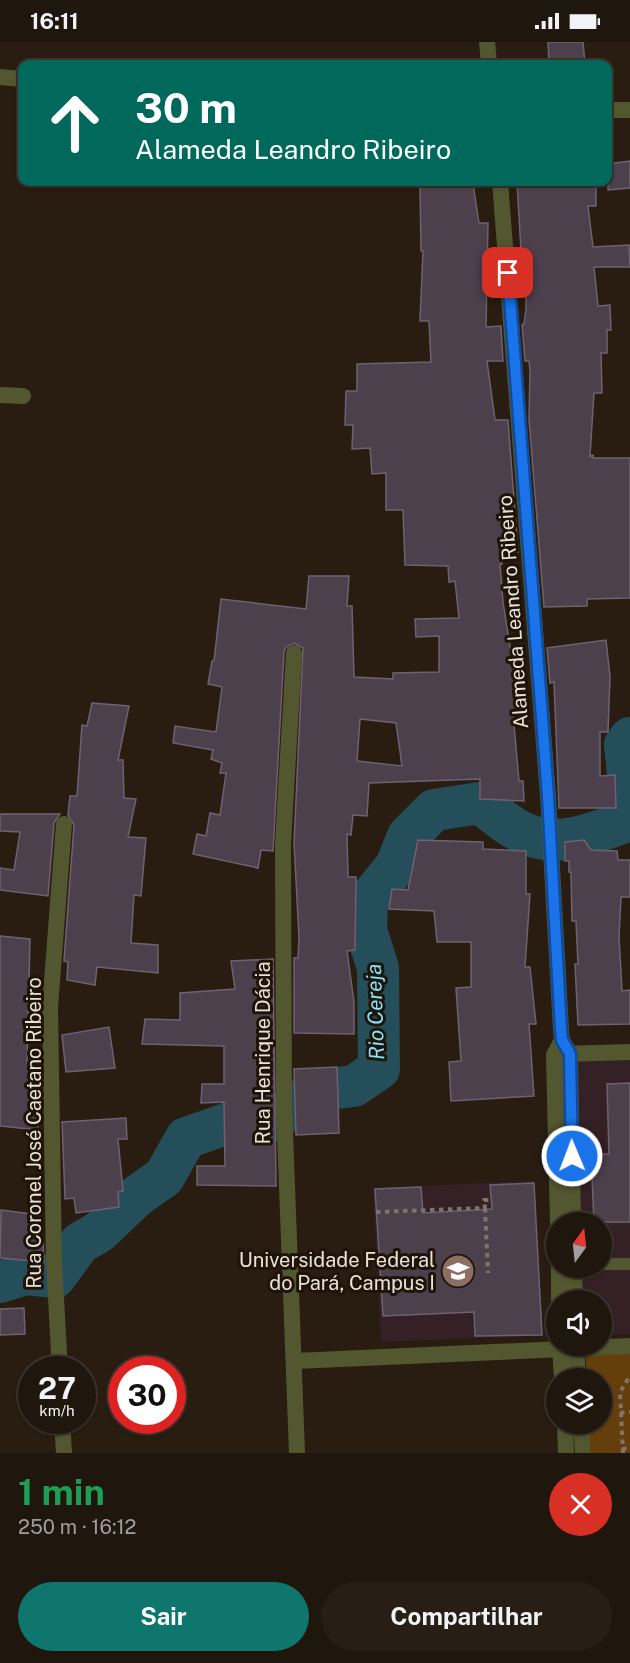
<!DOCTYPE html>
<html lang="pt">
<meta charset="utf-8">
<style>
body{margin:0;font-family:"Public Sans",sans-serif;background:#271f16;color:#f1f3f6;height:100vh;display:flex;flex-direction:column;font-size:22px;white-space:nowrap}
*{box-sizing:border-box;margin:0}
p{font-size:20px;color:#a19f9d}
.icon{flex:none;width:33px;height:33px;fill:none;stroke:currentColor;stroke-width:2;stroke-linecap:round;stroke-linejoin:round}
.map{position:relative;height:1411px;overflow:hidden}
.panel{display:flex;flex-direction:column;background:#1f160d;flex:1}
.panel>*{flex:none}
.banner{position:absolute;left:18px;top:18px;width:594px;height:126px;border-radius:12px;box-shadow:0 2px 4px #0004,0 0 0 2px #3c352e;background:#00695c;color:#fff;overflow:hidden}
.needle{width:39px;rotate:15deg}
.controls{position:absolute;left:546px;top:1170px;display:grid;gap:12px}
.controls a{display:grid;place-items:center;width:66px;height:66px;border-radius:50%;background:#1f160d;box-shadow:0 2px 4px #0004,0 0 0 2px #3c352e;font-size:30px}
.speed{position:absolute;left:18px;top:1314px;display:flex;gap:12px;font-size:30px;font-weight:700;text-align:center}
.speed>*{display:grid;place-content:center;width:78px;height:78px;border-radius:50%;background:#1f160d;box-shadow:0 2px 4px #0004,0 0 0 2px #3c352e;line-height:1}
.speed small{font-size:15px;font-weight:400}
.speed .limit{border:9px solid #d22;background:#fff;color:#111}
.pin{position:absolute;display:grid;place-items:center;width:51px;height:51px;color:#fff;margin:-26px;border-radius:12px;box-shadow:0 3px 9px #0006}
.me{position:absolute;width:66px;margin:-33px;rotate:359deg;stroke-linejoin:round;filter:drop-shadow(0 0 4px #0008)}
.turn{display:flex;align-items:center;gap:21px;height:126px;padding:0 18px;font-size:27px}
.turn .icon{width:78px;height:78px;stroke-width:2.5}
.turn b{display:block;font-size:42px;line-height:51px}
.round{display:grid;place-items:center;flex:none;width:63px;height:63px;border-radius:32px;background:#271f16}
.overview{display:flex;align-items:center;justify-content:space-between;height:102px;padding:0 18px}
h1{font-size:36px;font-weight:700;line-height:45px;color:#1e9e55}
.action{display:flex;gap:12px;margin-top:auto;padding:12px 18px}
.action a{flex:1;height:69px;border-radius:36px;background:#0f766e;color:#fff;font-size:24px;font-weight:700;line-height:69px;text-align:center}
.action a+a{background:#271f16;color:#f1f3f6}
.status{display:flex;justify-content:space-between;align-items:center;height:42px;padding:0 30px;background:#1f160d;direction:ltr}
.status svg{height:16px;fill:currentColor}
.map>svg:first-child{display:block}
.education{fill:#342126}
.green{fill:#643f0c}
.lines{fill:none;stroke-linecap:round;stroke-linejoin:round}
.river{stroke:#234e5a;stroke-width:42}
.building{fill:#4d404d;stroke:#6f6170;stroke-width:1.5;fill-rule:evenodd}
.path{stroke:#7e7469;stroke-width:4;stroke-dasharray:4.5 4.5;stroke-linecap:butt}
.service{stroke:#535730;stroke-width:12}
.minor{stroke:#535730;stroke-width:16}
.route-casing{stroke:#114b97;stroke-width:15}
.route{stroke:#1a73e8;stroke-width:10}
.labels{text-anchor:middle;dominant-baseline:central;stroke-width:6;stroke-linejoin:round;paint-order:stroke}
.street-label{font-size:20px;fill:#eae2da;stroke:#1f1408}
.poi-label{font-size:20px;fill:#eae2da;stroke:#1f1408;text-anchor:end}
.water-label{font-size:21px;font-style:italic;fill:#86e2fd;stroke:#1f1408}
</style>
<div class="status"><b>16:11</b><svg viewBox="0 0 49 12"><path d="M0 12V9h3v3zM5 12V6h3v6zM10 12V3h3v9zM15 12V0h3v12zM26 1h20v11H26zM47 4h2v5h-2z"/></svg></div>
<div class="map">
<svg width="630" height="1411" viewBox="0 0 630 1411">
<rect width="100%" height="100%" fill="#291d11"/>
<path class="education" d="M630,1016v276l-28,1v-35h-19l-1,-32h20v-46h-21l-6,-163z
M534,1139l8,154 -161,7 -8,-154z"/>
<path class="green" d="M630,1302v109h-39l-2,-29h13v-46h-15l-2,-32z"/>
<g class="lines">
<path class="river" d="M0,1240l26,-8 29,3 25,-34 19,-11 38,-36 27,-19 22,-39 43,-15 40,-1 31,-18 12,-13 42,-5 25,-17 -1,-101 -12,-38 1,-28 29,-36 12,-30 26,-26 46,-7c14,10 30,25 46,31 33,14 66,0 98,-12l5,-37 -4,-40 5,-7"/>
</g>
<path class="building" d="M548,0h35l2,22h-36z
M630,119v27l-22,2v-26z
M517,140h79v24h-8l5,41 36,-2 1,22h-36l4,39 12,-1 1,25h-4v23h-6l1,40h-8l-4,63 3,-1v3h37v140l-43,1v7l-43,1 -15,-188 1,-48 -1,-10h-4l-3,-36 2,-1 2,-15v-41h-4z
M473,142l6,39h9l-2,104 15,-1 2,35h-16l8,59h13l10,132h-16v12h-2l3,38 16,101 1,10h-7l6,68h4l1,20 -44,-2v-20l-111,4 -2,33 -14,-1 -2,20 -4,-1 1,43h8l-1,73 -8,1 7,51v32l-60,-1v-75h4l1,-21 -5,-94 9,-195 -9,-5 -8,4 -2,5 -11,199 -12,-1 -3,18 -65,-14 4,-20 9,2 4,-23 10,2 6,-42h-6l2,-10 -11,-4 2,-9 -40,-7 2,-17 41,6 6,-45 -14,-3 4,-23h2l7,-62 85,10 3,-33h40l-2,30h5l2,71 39,2v-6l46,-1v-36l-23,1 -1,-18 44,-1 -4,-37 -6,1 -1,-16 -43,-1 -2,-55h-17v-37l-14,1 -2,-26 -18,1 1,-24h-8l1,-34h11v-27l74,-2 -2,-41h-9l3,-70h-2l-1,-66zM360,677l36,4 6,43 -45,-5z
M606,598l4,36 -2,56h-8v44l15,-1 1,33h-57l-5,-126 -4,1 -3,-35z
M92,661l37,3 -11,54h5l1,38 12,1 -8,38 18,1 -5,58 -7,-1 -3,48 27,2v28l-61,-6 -2,18 -28,-5 1,-18 -4,-1 10,-136 -6,-10 2,-19h7l5,-71 5,1z
M0,772h60l-6,9 -6,73 -48,-6v-22l14,2 6,-38 -20,-1z
M418,798l65,2v7l43,2v43h4l-5,73h5l6,57h-7l5,72 -83,5 -2,-39 12,-1 -5,-73 15,-1v-45h-34l-3,-31 -45,-2 3,-20 16,1z
M584,798l7,10 26,1 1,9h12v37h-9l-2,40 3,54 8,-1v34l-52,1 -3,-61h3l-2,-43h-4l-1,-49h-2v-11h-4v-19z
M0,894l30,3 -3,124h10l1,67 -38,-4z
M273,917l3,227 -79,-1v-19h28l-1,-64 -23,1 1,-19h22v-38l-82,-2 3,-25 35,1v-27l55,-4 -4,-28z
M109,985l6,41 -49,4 -4,-37z
M337,1025l2,66 -43,2 -2,-66z
M630,1041v139h-36l-3,-68h18l-2,-70z
M126,1076l1,21h-9l5,52 -5,1 1,15 -43,6 -2,-15 -9,1 -3,-77z
M534,1141l8,152 -67,1 -1,-24 -91,4 -8,-127 46,-2 2,26 69,-4 -2,-24z
M1,1168l38,5v24l4,1 1,22 -44,-4z
M24,1266l1,26 -25,1v-26z"/>
<g class="lines">
<path class="path" d="M485,1166l3,65
M376,1170l109,-4 -1,-8h7
M620,1371l10,-1
M622,1407l8,-1
M623,1411l-3,-61 10,-16"/>
<path class="service" d="M602,1222h28"/>
<path class="minor" d="M487,0l2,22
M0,35l22,2
M608,68h22
M500,140l48,614 13,234 1,10 8,14 3,168
M0,353l23,1
M294,611l-11,190 1,263 13,347
M561,1012l69,-2
M558,1180l-4,-167 8,-15
M559,1226v32
M574,1226l1,32
M560,1304l2,32
M576,1304l2,32
M295,1319l335,-15
M60,1328l-6,-108 -4,-254 14,-184
M62,1378l2,33
M565,1382l1,29
M581,1382l2,29"/>
</g>
<g class="lines">
<g class="route-casing">
<path id="route" d="M508,231l40,523 13,234 1,10 8,14 2,102"/>
</g>
<use href="#route" class="route"/>
</g>
<defs>
<g id="university-disc" transform="scale(1.725)"><circle r="9.5" fill="#8d6e63" stroke="#1f1408"/><path d="M0-5L7-2L0 1L-7-2ZM-4 1L0 2.5L4 1V4Q0 6-4 4Z" fill="#fff"/></g>
</defs>
<g fill-rule="evenodd">
<use href="#university-disc" x="458" y="1229"/>
</g>
<g class="labels">
<g class="street-label">
<text transform="translate(513 570) rotate(-94)">Alameda Leandro Ribeiro</text>
<text transform="translate(263 1011) rotate(-90)">Rua Henrique Dácia</text>
<text transform="translate(34 1091) rotate(-90)">Rua Coronel José Caetano Ribeiro</text>
</g>
<g class="poi-label">
<text x="435" y="1218">Universidade Federal<tspan x="435" dy="23">do Pará, Campus I</tspan></text>
</g>
<g class="water-label">
<text transform="translate(375 970) rotate(-92)">Rio Cereja</text>
</g>
</g>
</svg>
<div class="controls">
<a><svg class="needle" viewBox="-14 -14 28 28"><path d="M0-13l5 13h-10z" fill="#e53935"/><path d="M0 13l5-13h-10z" fill="#a19f9d"/></svg></a>
<a><svg class="icon" aria-label="sound" viewBox="0 0 24 24"><path d="M4 9h4l5-4v14l-5-4H4zM17 9q2 3 0 6"/></svg></a>
<a><svg class="icon" aria-label="layers" viewBox="0 0 24 24"><path d="M12 4l9 5-9 5-9-5zM3 14l9 5 9-5"/></svg></a>
</div>
<div class="speed"><div>27<small>km/h</small></div><div class="limit">30</div></div>
<div class="pin" style="left:508px;top:231px;background:#d93025"><svg class="icon" aria-label="arrive" viewBox="0 0 24 24"><path d="M6 21V4h12l-3 4 3 4H6"/></svg></div>
<svg class="me" style="left:572px;top:1114px" viewBox="-20 -20 40 40"><circle r="17" fill="#1a73e8" stroke="#fff" stroke-width="3"/><path d="M0-11L8 9 0 5-8 9z" fill="#fff"/></svg>
<div class="banner">
<div class="turn"><svg class="icon" aria-label="ahead" viewBox="0 0 24 24"><path d="M12 20V5M6 11l6-6 6 6"/></svg><div><b>30 m</b>Alameda Leandro Ribeiro</div></div>
</div>
</div>
<section class="panel">
<div class="overview"><div><h1>1 min</h1><p>250 m · 16:12</p></div><a class="round" style="background:#d93025;color:#fff"><svg class="icon" aria-label="close" viewBox="0 0 24 24"><path d="M6 6l12 12M18 6L6 18"/></svg></a></div>
<div class="action"><a>Sair</a><a>Compartilhar</a></div>
</section>
